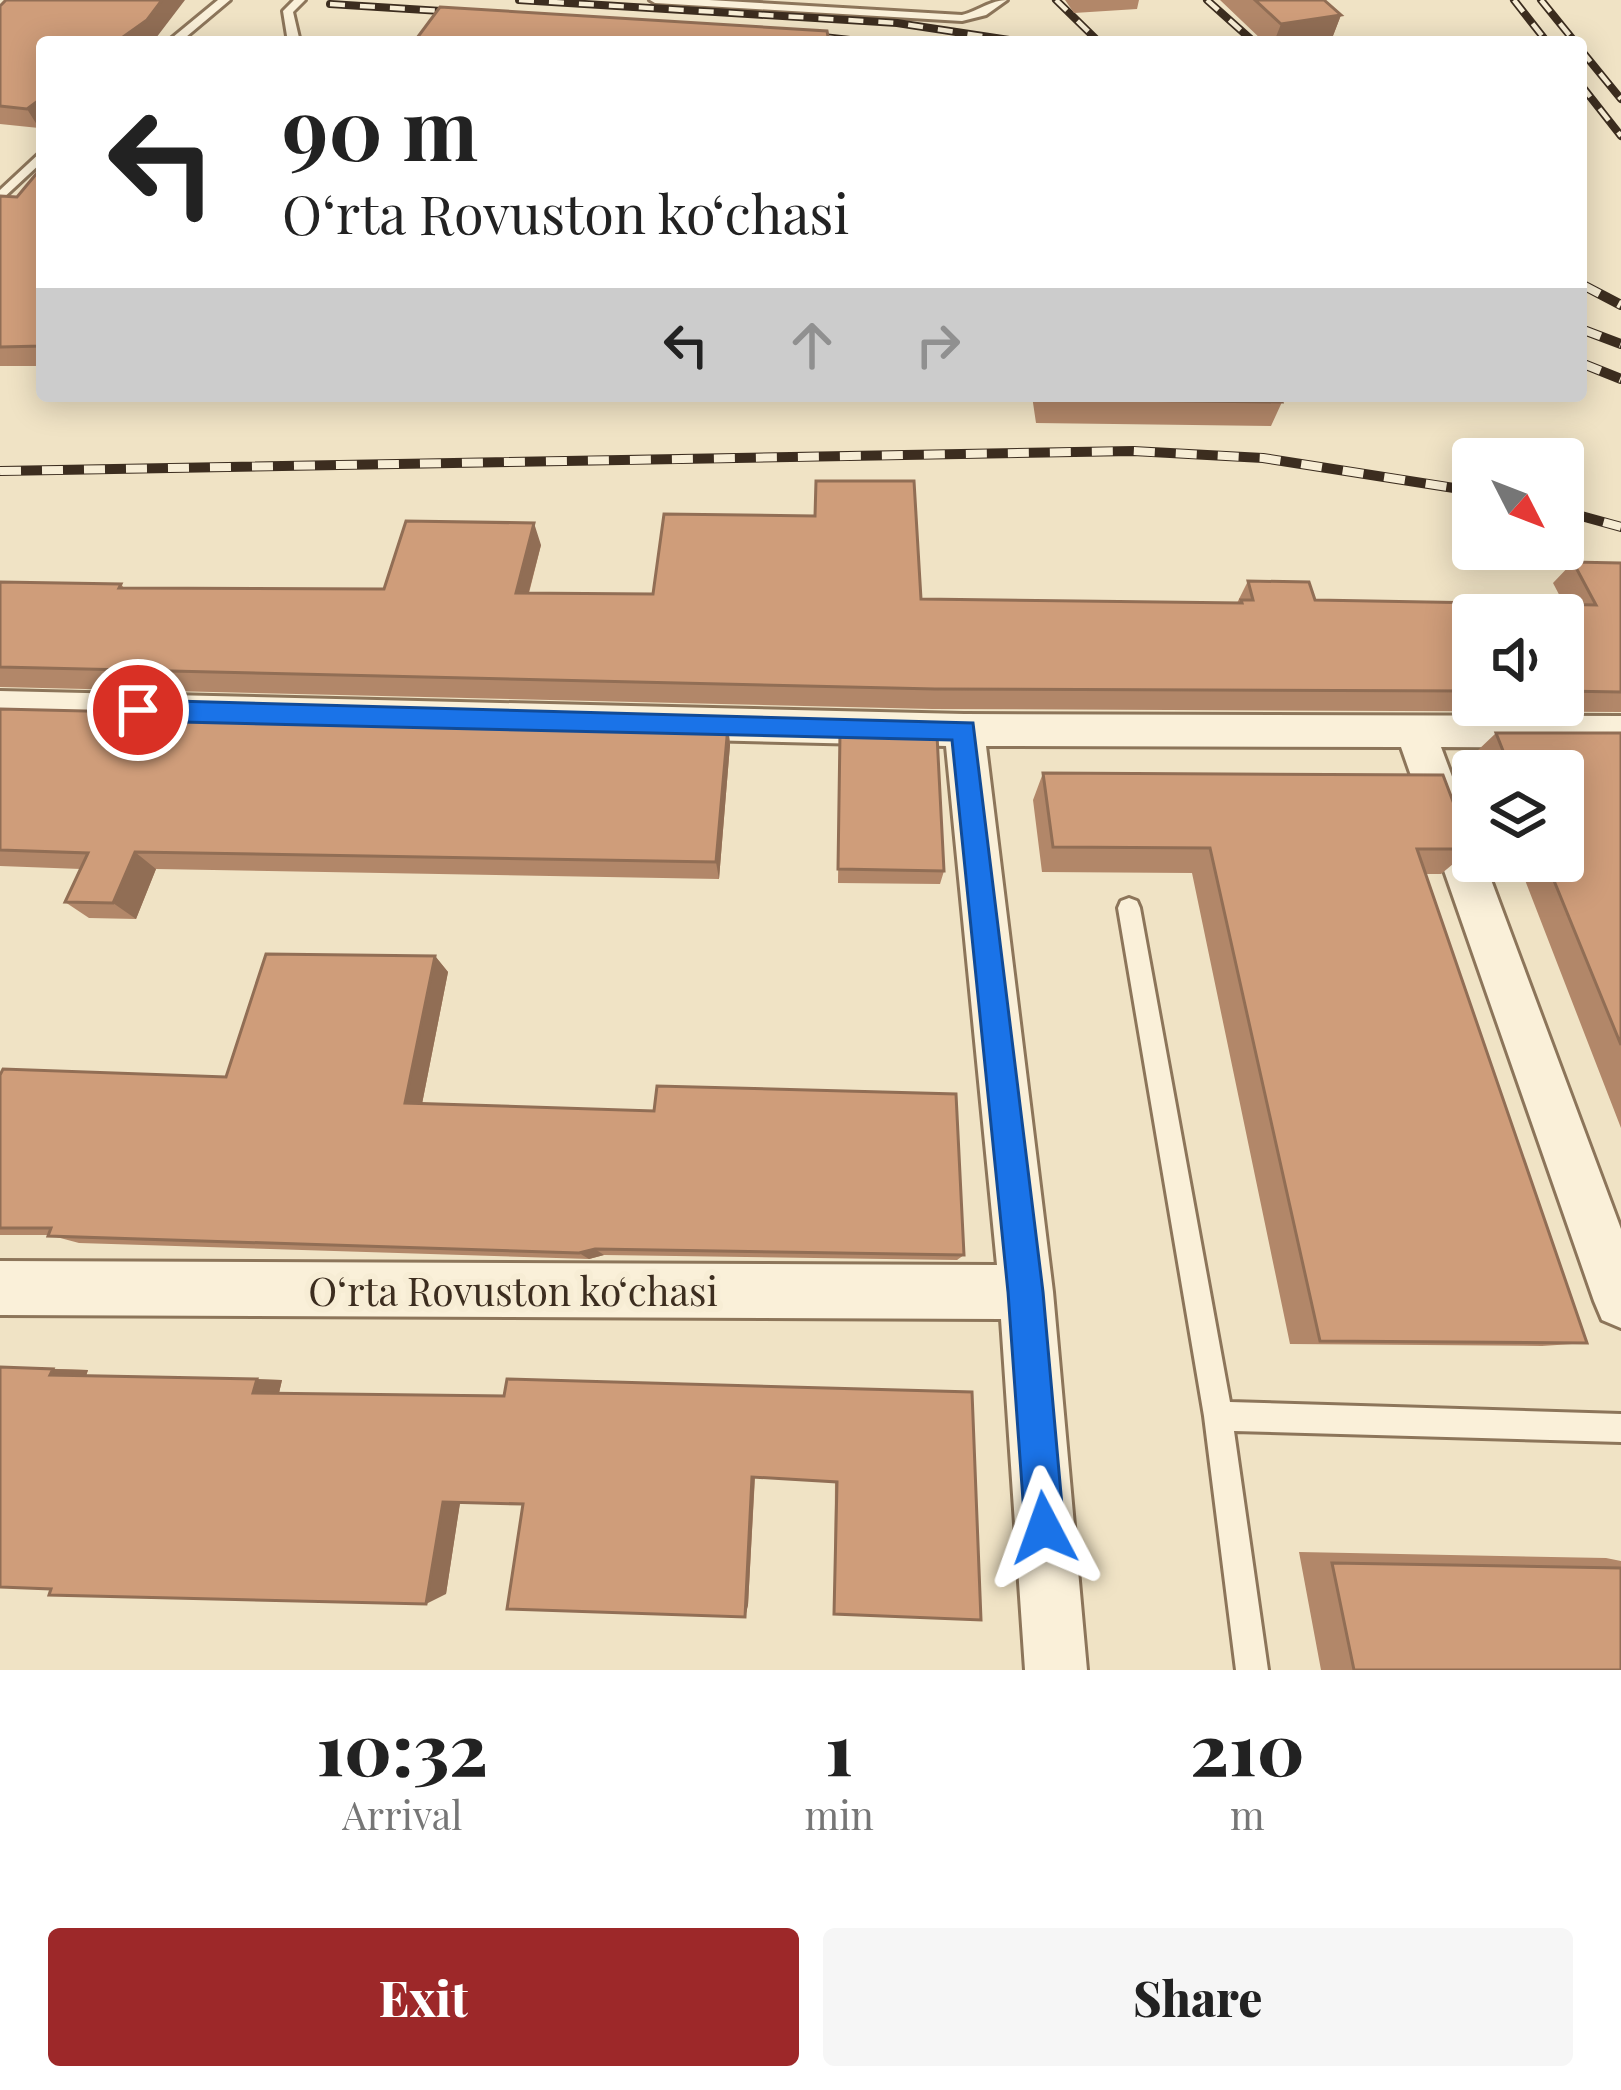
<!DOCTYPE html>
<meta charset="utf-8">
<style>
body{margin:0;font-family:"Playfair Display",serif;background:#f6f6f6;color:#222;height:100vh;display:flex;flex-direction:column;font-size:45px;white-space:nowrap}
*{box-sizing:border-box;margin:0}
p{font-size:39px;color:#767676}
.icon{flex:none;width:66px;height:66px;fill:none;stroke:currentColor;stroke-width:2;stroke-linecap:round;stroke-linejoin:round}
.map{position:relative;height:1670px;overflow:hidden}
.sheet{display:flex;flex-direction:column;background:#fff;flex:1}
.sheet>*{flex:none}
.hud{position:absolute;left:36px;top:36px;width:1551px;height:366px;border-radius:12px;box-shadow:0 6px 30px #0003;background:#fff;color:#222;overflow:hidden}
.needle{width:78px;rotate:132deg}
.controls{position:absolute;left:1452px;top:438px;display:grid;gap:24px}
.controls a{display:grid;place-items:center;width:132px;height:132px;border-radius:12px;background:#fff;box-shadow:0 6px 30px #0003;font-size:60px}
.pin{position:absolute;display:grid;place-items:center;width:102px;height:102px;color:#fff;margin:-51px;border:6px solid #fff;border-radius:50%;box-shadow:0 3px 12px #0007}
.me{position:absolute;width:132px;margin:-66px;rotate:356deg;stroke-linejoin:round;filter:drop-shadow(0 0 9px #0008)}
.turn{display:flex;align-items:center;gap:42px;height:252px;padding:0 48px;font-size:54px}
.turn .icon{width:156px;height:156px;stroke-width:2.5}
.turn b{display:block;font-size:84px;line-height:102px}
.lanes{display:flex;align-items:center;height:114px;padding:0 48px;background:#0003;justify-content:center;gap:60px;direction:ltr}
.lanes .off{opacity:.35}
.eta{display:flex;justify-content:space-evenly;align-items:center;height:204px;text-align:center}
.eta b{font-size:72px;font-weight:800;line-height:84px}
.button{display:flex;gap:24px;margin-top:auto;padding:24px 48px}
.button a{flex:1;height:138px;border-radius:12px;background:#9d2829;color:#fff;font-size:48px;font-weight:800;line-height:138px;text-align:center}
.button a+a{background:#f6f6f6;color:#222}
.map>svg:first-child{display:block}
.lines{fill:none;stroke-linecap:round;stroke-linejoin:round}
.service-casing{stroke:#8c755a;stroke-width:6}
.minor-casing{stroke:#8c755a;stroke-width:6}
.service{fill:#faf0d9;fill-rule:evenodd}
.minor{fill:#faf0d9;fill-rule:evenodd}
.rail-far1-casing{stroke:#3c2d1f;stroke-width:8}
.rail-casing{stroke:#3c2d1f;stroke-width:10}
.rail-far1{stroke:#f7edd5;stroke-width:4.5;stroke-dasharray:15;stroke-linecap:butt}
.rail{stroke:#f7edd5;stroke-width:8;stroke-dasharray:21;stroke-linecap:butt}
.wall{fill:#b28769;fill-rule:evenodd}
.shaded-wall{fill:#916e55}
.building{fill:#cf9d7a;stroke:#916e55;stroke-width:3}
.route{fill:#1a73e8;stroke:#114b97;stroke-width:3}
.labels{text-anchor:middle;dominant-baseline:central;stroke-width:12;stroke-linejoin:round;paint-order:stroke}
.near-street-label{font-size:39px;fill:#3c2d1f;stroke:#f7edd5}
</style>
<div class="map">
<svg width="1621" height="1670" viewBox="0 0 1621 1670">
<rect width="100%" height="100%" fill="#f0e3c5"/>
<g class="lines">
<g class="service-casing">
<path id="service" d="M218,0h12l-50,42h-13z
M294,0h11l-12,12 7,30h-12l-5,-31z
M650,0h59l253,15c16,-4 29,-15 45,-15l-21,15 -24,6 -307,-18z
M42,151v11l-42,39v-11z
M1129,898l8,3 3,7 90,494 391,12v28l-387,-11 34,239h-32l-32,-254 -86,-508 3,-7z"/>
</g>
<g class="minor-casing">
<path id="minor" d="M0,691l964,23 657,2v32l-180,-1 32,86v28h11l137,368v99l-19,-8 -8,-19 -193,-554 -415,-1 67,546 34,378h-62l-24,-351 -1001,-4v-54l997,4 -51,-519 -946,-23z"/>
</g>
<use href="#service" class="service"/>
<use href="#minor" class="minor"/>
<g class="rail-far1-casing">
<path id="rail-far1" d="M519,0l378,23 125,19
M1056,0l43,42
M1207,0l47,42
M1514,0l33,42
M1541,0l34,42
M330,4l143,9
M796,34l72,8
M1581,50l40,49
M1581,85l40,51"/>
</g>
<g class="rail-casing">
<path id="rail" d="M1581,284l40,21
M1581,329l40,15
M1581,363l40,16
M0,471l1133,-20 130,7 210,33
M1563,511l58,16"/>
</g>
<use href="#rail-far1" class="rail-far1"/>
<use href="#rail" class="rail"/>
</g>
<path class="wall" d="M1065,0h74l-2,9 -63,4z
M1220,0h104l17,15 -10,26 -67,1z
M0,6l156,32 -5,4h-109l-3,86 -39,-4z
M42,167v199h-42v-170l17,1z
M1032,396h248l2,6 -11,24 -235,-3z
M541,545l-12,48 708,10 11,-22 67,19 249,4 -11,-21 20,-21 48,1v149l-689,-3 -932,-22v-105l121,2 3,4 260,1zM1473,615h90v90h-90z
M0,709l728,17 2,19 -11,134 -563,-10 -20,50 -47,-1 -24,-16 16,-33 -81,-3z
M840,733l104,138 -4,13 -102,-1z
M1496,733h125v395l-98,-253h-29l-6,-14h75v-90h-80l-7,-19z
M1043,773l428,76 -30,25h-15l161,469 -45,3 -252,-2 -98,-471 -150,-1 -9,-72z
M1473,797v23l-7,-18z
M435,956l13,16 -26,132 542,151 -7,5 -353,-5 -15,4 -510,-16 -30,-8h-49v-160l226,2z
M0,1367l88,3 -2,6 196,4 -3,13 225,2 468,-3 -138,222 1,-133 -80,-4 -7,128 -3,12 -222,-113 -63,-2 -14,92 -395,-5z
M1299,1552l307,6 15,3v109h-300z"/>
<path class="shaded-wall" d="M162,0h23l-29,38 -5,4h-35z
M1341,15l-10,26 -57,1 7,-18z
M42,98v27l-3,3 -12,-19z
M534,523l7,22 -18,69 -7,-21z
M728,726l2,19 -11,134 -3,-17z
M135,852l21,17 -20,50 -23,-16z
M435,956l13,16 -28,142 -15,-11z
M595,1249l9,6 -15,4 -10,-6z
M53,1369l35,1 -2,6 -36,-1z
M257,1379l25,1 -3,13h-26z
M755,1473l-7,132 -3,12 7,-140z
M461,1497l-15,97 -20,10 17,-102z"/>
<path class="building" d="M6,0h156l-15,20 -31,22h-74v56l-15,11 -27,-3v-100z
M1255,0h69l17,15 -60,9z
M440,7l387,24 2,11h-415z
M42,167v179l-42,1v-151l17,1z
M1041,396h239l2,6 -240,-3z
M816,481h98l7,118 321,4 -1,-3h12l-5,-19 61,1 6,18 281,5 -23,-43 48,1v129l-58,-1v-76h-90v76l-538,-2 -935,-22v-85l121,2 -2,4 265,1 22,-68 128,2 -18,70 137,1 11,-80 151,2z
M0,709l728,17 -12,136 -581,-10 -22,51 -48,-1 23,-49 -88,-3z
M840,733l97,2 7,136 -106,-2z
M1496,733h125v312l-75,-184h17v-90h-52z
M1043,773l400,2 28,74h-54l170,494 -267,-2 -110,-493 -157,-1z
M266,954l169,2 -30,147 249,8 3,-25 299,8 8,161 -369,-6 -16,4 -531,-17 3,-8h-51v-153l3,-6 223,8z
M0,1367l53,2 -3,6 207,4 -4,14 251,3 3,-17 465,13 9,228 -147,-6 3,-132 -85,-5 -7,140 -238,-8 16,-105 -80,-2 -17,102 -377,-9 2,-6 -51,-2z
M1332,1563l289,5v102h-267z"/>
<path class="route" d="M138,700l835,23 70,569 21,236 -6,14 -14,5 -13,-5 -6,-14 -17,-236 -56,-552 -814,-19 -13,-11z"/>
<g class="labels">
<g class="near-street-label">
<text x="513" y="1290">Oʻrta Rovuston koʻchasi</text>
</g>
</g>
</svg>
<div class="controls">
<a><svg class="needle" viewBox="-14 -14 28 28"><path d="M0-13l5 13h-10z" fill="#e53935"/><path d="M0 13l5-13h-10z" fill="#767676"/></svg></a>
<a><svg class="icon" aria-label="sound" viewBox="0 0 24 24"><path d="M4 9h4l5-4v14l-5-4H4zM17 9q2 3 0 6"/></svg></a>
<a><svg class="icon" aria-label="layers" viewBox="0 0 24 24"><path d="M12 4l9 5-9 5-9-5zM3 14l9 5 9-5"/></svg></a>
</div>
<div class="pin" style="left:138px;top:710px;background:#d93025"><svg class="icon" aria-label="arrive" viewBox="0 0 24 24"><path d="M6 21V4h12l-3 4 3 4H6"/></svg></div>
<svg class="me" style="left:1044px;top:1528px" viewBox="-20 -20 40 40"><path d="M0-17L14 15 0 8-14 15z" fill="#1a73e8" stroke="#fff" stroke-width="4"/></svg>
<div class="hud">
<div class="turn"><svg class="icon" aria-label="left" viewBox="0 0 24 24"><path d="M17 20v-9H6M10 6l-5 5 5 5"/></svg><div><b>90 m</b>Oʻrta Rovuston koʻchasi</div></div>
<div class="lanes"><svg class="icon" aria-label="left" viewBox="0 0 24 24"><path d="M17 20v-9H6M10 6l-5 5 5 5"/></svg><svg class="icon off" aria-label="ahead" viewBox="0 0 24 24"><path d="M12 20V5M6 11l6-6 6 6"/></svg><svg class="icon off" aria-label="right" viewBox="0 0 24 24"><path d="M7 20v-9h11M14 6l5 5-5 5"/></svg></div>
</div>
</div>
<section class="sheet">
<div class="eta">
<div><b>10:32</b><p>Arrival</p></div>
<div><b>1</b><p>min</p></div>
<div><b>210</b><p>m</p></div>
</div>
<div class="button"><a>Exit</a><a>Share</a></div>
</section>
